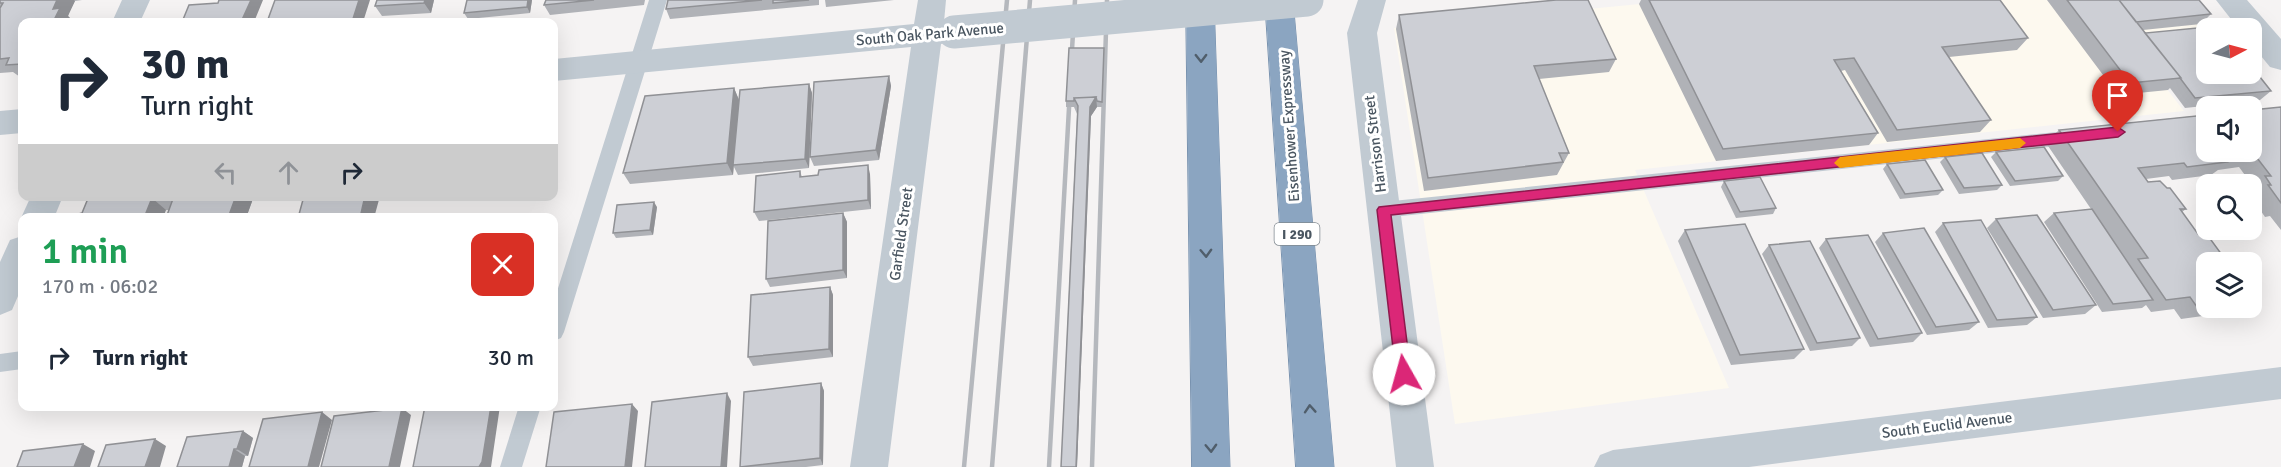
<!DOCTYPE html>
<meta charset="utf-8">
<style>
body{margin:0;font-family:Signika,sans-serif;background:#f6f6f7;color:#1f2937;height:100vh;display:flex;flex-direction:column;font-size:22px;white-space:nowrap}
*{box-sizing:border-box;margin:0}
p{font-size:20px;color:#747a83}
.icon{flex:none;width:33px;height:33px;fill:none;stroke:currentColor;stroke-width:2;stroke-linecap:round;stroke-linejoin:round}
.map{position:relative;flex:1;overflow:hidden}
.drawer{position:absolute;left:18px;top:213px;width:540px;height:198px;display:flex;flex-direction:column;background:#fff;border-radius:12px;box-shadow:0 6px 24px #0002}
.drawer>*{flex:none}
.hud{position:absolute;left:18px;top:18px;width:540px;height:183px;border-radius:12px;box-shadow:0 6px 24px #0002;background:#fff;color:#1f2937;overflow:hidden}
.needle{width:39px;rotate:84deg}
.fabs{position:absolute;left:2196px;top:18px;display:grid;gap:12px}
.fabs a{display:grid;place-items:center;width:66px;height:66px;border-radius:12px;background:#fff;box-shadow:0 6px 24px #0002;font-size:30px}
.pin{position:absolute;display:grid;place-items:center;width:51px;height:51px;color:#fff;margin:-62px -26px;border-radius:50% 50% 50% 0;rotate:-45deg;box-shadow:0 0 6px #0007}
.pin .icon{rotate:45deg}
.me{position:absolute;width:66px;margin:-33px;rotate:353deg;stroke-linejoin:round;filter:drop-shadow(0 0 4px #0008)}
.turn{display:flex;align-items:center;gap:21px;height:126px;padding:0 24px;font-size:27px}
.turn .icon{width:78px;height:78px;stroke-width:2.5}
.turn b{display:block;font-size:42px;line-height:51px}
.lanes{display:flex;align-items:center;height:57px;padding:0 24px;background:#0003;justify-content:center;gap:30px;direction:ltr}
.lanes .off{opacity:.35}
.round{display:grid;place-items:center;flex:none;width:63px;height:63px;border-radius:12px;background:#f6f6f7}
.overview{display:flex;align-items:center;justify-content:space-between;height:102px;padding:0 24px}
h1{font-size:36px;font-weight:600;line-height:45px;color:#1e9e55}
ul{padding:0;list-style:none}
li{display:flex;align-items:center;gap:18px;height:84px;padding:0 24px}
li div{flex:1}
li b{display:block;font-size:22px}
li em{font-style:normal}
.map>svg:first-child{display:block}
.commercial{fill:#fdf9ef}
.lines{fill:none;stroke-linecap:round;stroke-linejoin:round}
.motorway-casing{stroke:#7690ad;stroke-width:1}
.service{fill:#c1cad2;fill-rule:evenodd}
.minor{fill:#c1cad2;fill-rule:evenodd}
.tertiary{fill:#c1cad2;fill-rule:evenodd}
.motorway{fill:#8ba5c1;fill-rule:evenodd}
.rail{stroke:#b5b8bd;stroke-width:4.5}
.tertiary-bridge{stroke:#c1cad2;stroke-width:33}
.wall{fill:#b0b2b7}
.shaded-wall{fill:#909195}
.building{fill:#cdcfd5;stroke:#909195;stroke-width:1.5}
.oneway{stroke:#505e6b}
.route{fill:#db2777;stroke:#8e194d;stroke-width:1.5}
.slow{fill:#f59e0b}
.labels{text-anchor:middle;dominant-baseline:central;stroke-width:6;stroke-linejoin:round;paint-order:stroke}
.shield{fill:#fff;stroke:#808990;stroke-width:1.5}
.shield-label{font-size:14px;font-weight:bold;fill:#4a5661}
.street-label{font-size:15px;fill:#4a5661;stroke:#fff}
</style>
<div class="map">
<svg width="2281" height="467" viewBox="0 0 2281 467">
<rect width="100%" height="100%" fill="#f5f3f3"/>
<path class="commercial" d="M1681,0h500l25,30 -79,8 57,73 -549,59 94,218 -274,36 -61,-396z"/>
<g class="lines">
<g class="motorway-casing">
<path id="motorway" d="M1186,0h28l16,467h-38z
M1265,0h28l41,467h-38z"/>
</g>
<path class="service" d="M649,0h18l-103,332 -3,6 -7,3v-40z
M2076,130l7,2 2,5 -2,5 -7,2 -693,74 -7,-2 -3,-6 3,-6 7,-2z
M22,351v18l-22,3v-18z
M519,406h22l-19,61h-22z"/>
<path class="minor" d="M122,0h28l-10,22h-28z
M1358,0h28l-9,33 57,434h-38l-49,-434z
M2216,0h31l34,39v31l-11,-3 -18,-22v-17h-14z
M31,196h32l-9,22h-32v4l-1,-4z
M22,236v51l-10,23 -12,5v-53l10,-22z
M2281,367v32l-532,68h-155l6,-12 13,-5z"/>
<path class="tertiary" d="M918,0h28l-2,22 15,2 5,8 -5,8 -18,4 -53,423h-38l61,-420 -357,34v-22l360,-35z
M22,109v24l-22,2v-24z"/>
<use href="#motorway" class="motorway"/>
<path class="rail" d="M1071,66l4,-66
M964,467l43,-467
M992,467l38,-467
M1049,467l21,-377
M1092,467l15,-467"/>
<path class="tertiary-bridge" d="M954,32l353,-32"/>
</g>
<path class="wall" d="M0,0h82l-7,1 -6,11 -1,4 5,5 -1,1h-50v55h-2l-7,-5 -13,1z
M377,0h57l-3,13 -49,3 -7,-10z
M532,0l-2,13 -62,6 -4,-6z
M546,0h99l-1,5 -94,10 -6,-10z
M668,0h151v5l-149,14 -4,-10z
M825,0h69l-68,7z
M1641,0h359l28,38 -11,12 -68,7 42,63 -11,12 -93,10 -42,-72 -4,1 37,62 -9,12 -153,16 -77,-157z
M2047,0h152l12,14 -10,10 -58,6 2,3 126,58 -11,9 -75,8 -15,-20 -2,2 -50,5z
M1399,15l217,44 -7,13 -70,7 30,74 -12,22 -133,16 -28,-162z
M1104,54l-2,53h-5l-6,9 -14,351h-16l16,-353 -3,-7h-8v-6z
M889,76l2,10 -12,74 -65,6 -4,-9z
M809,84l3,9 -3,75 -71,7 -5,-10z
M734,88l5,12 -6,75 -103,9 -7,-11z
M2281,107v123l-11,-14 -5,1 -13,-19 2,-2 -2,-3v-6l1,-1 -14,-19 -21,3 -7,5 -39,5 -3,-4 -23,3 2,3 19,6 19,21 -4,3 16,22 24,21 -5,3 -11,4v46h15l-11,7 -29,4 -7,-10 -23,3 -5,-7 -4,3 -40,4 -58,-90 10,-9 37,-4 -45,-66 13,-13z
M1996,152l67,24 -5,5 -48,5 -19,-29z
M1945,157l57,28 -5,5 -38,4 -19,-32z
M1887,164l56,26 -5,5 -38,4 -17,-30z
M800,171l2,6 16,-2 52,-1 1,35 -112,12 -5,-9z
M1724,181l52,27 -3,6 -37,4 -15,-31z
M89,196h165l-8,22h-80l3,-8 -87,3z
M657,207l-4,28 -37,3 -3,-5z
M843,213l4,9v56l-77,9 -4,-8z
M1996,219l100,86 -11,9 -42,4 -56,-90z
M1943,223l94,94 -10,8 -39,3 -53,-96z
M1685,230l119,119 -10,10 -63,6 -53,-124z
M1883,233l96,89 -10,8 -42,5 -52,-93z
M1826,239l96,94 -9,9 -43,5 -51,-99z
M1769,245l91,93 -8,8 -42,5 -48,-97z
M830,287l3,8v62l-80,9 -5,-9z
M821,383l3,8 -1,74 -17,2h-66z
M243,431l10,7 -5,18h-3l-3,11h-65z"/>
<path class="shaded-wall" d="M57,0h17l1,1 -7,15 5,5 -1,1h-19v-13z
M251,0h12l-9,22h-13z
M359,0h11l-7,22h-11z
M425,0h9l-3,13 -7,-10z
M528,0h4l-2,13 -3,-6z
M889,76l2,10 -12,74 -3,-10z
M809,84l3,9 -3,75 -4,-9z
M734,88l5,12 -6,75 -6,-12z
M1096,97l1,10 -6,9 -14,351h-1l14,-360z
M868,165l2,9 1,35 -3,-9z
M236,196h18l-8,22h-18z
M365,196h15l-6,22h-14z
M152,198l14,12 -3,8h-19z
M654,202l3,5 -4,28 -3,-5z
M843,213l4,9v56l-4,-8z
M830,287l3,8v62l-4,-8z
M821,383l3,8 -1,74 -3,-7z
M727,393l4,8 -4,66h-6z
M632,404l6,7 -6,56h-7z
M491,406h9l-9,61h-12z
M402,408l9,7 -11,52h-11z
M322,412l10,8 -13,47h-11z
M243,431l10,7 -5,18 -11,-7z
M155,439l11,7 -6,21h-15z
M83,444l12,7 -5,16h-16z
M234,449l11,7 -3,11h-13z"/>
<path class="building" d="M0,0h57l-4,9 7,-1 -7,14h-31v42l-16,1 3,-7 -9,1v-51l3,-5h-3z
M219,0h32l-10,22h-59l7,-17 29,-2z
M275,0h84l-7,22h-85z
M377,0h48l-1,3 -49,3z
M467,0h61l-1,7 -63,6z
M546,0h48l-50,5z
M668,0h94l-96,9z
M773,0h36l-36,3z
M1556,0h32l28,59 -82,7 35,87h-10l4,9 -135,16 -29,-163z
M1649,0h351l28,38 -86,9 49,73 -94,10 -43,-72 -20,2 44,73 -155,16z
M2067,0h52l62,78 -51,5z
M2119,0h80l12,14 -75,8z
M2218,26l1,2h-13v46h46v-7l19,24 -76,7 -15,-20h1l-36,-45z
M1069,48h35l-2,54 -5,-1 -1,-4 -22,1v3h-8z
M889,76l-13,74 -66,7 4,-75z
M809,84l-4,75 -72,6 7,-75z
M734,88l-7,75 -104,10 22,-77z
M1096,97l-6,10 -14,360h-15l17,-361 -4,-8z
M2281,107v96l-13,-18h3l-6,-9h6l-17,-22 -33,4 6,4 -40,5 -3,-4 -46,5 10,14 12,-1 7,7h3l16,21h-6l18,25 8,-1 16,22h-7l5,7h-14v44l-9,1 -7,-10 -24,3 -28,-41 10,-1 -89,-128 147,-15v37h46v-42z
M2044,147l19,29 -48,5 -19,-29z
M1982,153l20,32 -38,3 -19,-31z
M1925,160l18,30 -38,4 -18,-30z
M868,165v35l-114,12 2,-36 44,-5v6l18,-2 1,-5z
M1760,177l16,31 -36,4 -16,-31z
M89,196h76l-13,2 -8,20h-67l1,-4 4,-1z
M174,196h62l-8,22h-62z
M304,196h61l-5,22h-62z
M654,202l-4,28 -37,3 4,-28z
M2092,209l61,91 -40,4 -59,-91z
M843,213v57l-77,9 2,-58z
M2037,215l59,90 -43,5 -57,-91z
M1981,220l56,97 -40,3 -54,-97z
M1745,224l59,125 -64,6 -55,-125z
M1924,228l55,94 -43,5 -53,-94z
M1868,235l54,98 -44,6 -52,-100z
M1810,241l50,97 -43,5 -48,-98z
M830,287l-1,62 -81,8 3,-62z
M821,383l-1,75 -80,9 4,-75z
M727,393l-6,74h-76l7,-65z
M632,404l-7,63h-79l8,-55z
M425,406h66l-9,56 -3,5h-66z
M402,408l-13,59h-68l13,-51z
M322,412l-14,55h-59l14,-48z
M243,431l-6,18h-3l-5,18h-52l10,-30z
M155,439l-10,28h-47l8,-22z
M83,444l-9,23h-57l6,-16z"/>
<defs><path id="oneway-chevron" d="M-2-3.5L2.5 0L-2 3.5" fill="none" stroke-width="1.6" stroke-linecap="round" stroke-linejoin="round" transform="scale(1.5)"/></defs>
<g class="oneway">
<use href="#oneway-chevron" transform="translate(1201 58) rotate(89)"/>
<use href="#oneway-chevron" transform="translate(1206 253) rotate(88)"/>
<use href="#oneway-chevron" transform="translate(1310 409) rotate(-94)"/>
<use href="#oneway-chevron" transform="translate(1211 448) rotate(88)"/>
</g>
<path class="route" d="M2118,127l7,5 -7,5 -727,78 20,159 -2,4 -5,2 -6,-2 -2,-4 -19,-164 2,-3z"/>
<path class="slow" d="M2020,138l6,5 -6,5 -180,20 -6,-5 6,-6z"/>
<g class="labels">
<rect class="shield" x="1274.5" y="223" width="45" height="22" rx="4.5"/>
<g class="shield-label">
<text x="1297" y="234">I 290</text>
</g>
<g class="street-label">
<text transform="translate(930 34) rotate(-5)">South Oak Park Avenue</text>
<text transform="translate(1289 126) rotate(-94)">Eisenhower Expressway</text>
<text transform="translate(1375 144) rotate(-97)">Harrison Street</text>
<text transform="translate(901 234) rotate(-82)">Garfield Street</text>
<text transform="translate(1947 425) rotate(-7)">South Euclid Avenue</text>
</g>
</g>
</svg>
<div class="fabs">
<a><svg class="needle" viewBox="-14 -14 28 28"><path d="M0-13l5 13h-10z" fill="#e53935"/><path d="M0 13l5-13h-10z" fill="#747a83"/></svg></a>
<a><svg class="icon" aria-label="sound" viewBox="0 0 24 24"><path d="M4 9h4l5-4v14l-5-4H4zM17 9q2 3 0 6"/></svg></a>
<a><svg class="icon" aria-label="search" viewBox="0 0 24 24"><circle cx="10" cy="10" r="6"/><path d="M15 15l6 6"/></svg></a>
<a><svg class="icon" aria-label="layers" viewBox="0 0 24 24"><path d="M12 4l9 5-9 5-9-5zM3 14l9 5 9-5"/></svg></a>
</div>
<div class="pin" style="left:2118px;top:132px;background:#d93025"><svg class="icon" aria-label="arrive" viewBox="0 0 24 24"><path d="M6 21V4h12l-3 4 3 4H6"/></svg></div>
<svg class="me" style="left:1404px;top:374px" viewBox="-20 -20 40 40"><circle r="19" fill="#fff"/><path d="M0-13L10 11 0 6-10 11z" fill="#db2777"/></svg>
<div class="hud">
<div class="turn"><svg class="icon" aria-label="right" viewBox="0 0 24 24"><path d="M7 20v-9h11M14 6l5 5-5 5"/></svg><div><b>30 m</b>Turn right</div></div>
<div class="lanes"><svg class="icon off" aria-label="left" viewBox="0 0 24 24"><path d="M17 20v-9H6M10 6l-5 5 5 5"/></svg><svg class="icon off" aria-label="ahead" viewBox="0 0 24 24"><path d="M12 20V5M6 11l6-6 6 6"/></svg><svg class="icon" aria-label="right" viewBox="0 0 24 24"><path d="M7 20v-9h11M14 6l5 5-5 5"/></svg></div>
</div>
<section class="drawer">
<div class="overview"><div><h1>1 min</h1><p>170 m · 06:02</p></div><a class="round" style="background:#d93025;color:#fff"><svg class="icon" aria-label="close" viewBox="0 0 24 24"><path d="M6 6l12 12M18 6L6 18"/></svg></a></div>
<ul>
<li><svg class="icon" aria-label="right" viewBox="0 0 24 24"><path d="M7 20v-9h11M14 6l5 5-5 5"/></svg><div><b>Turn right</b></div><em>30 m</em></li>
</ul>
</section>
</div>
